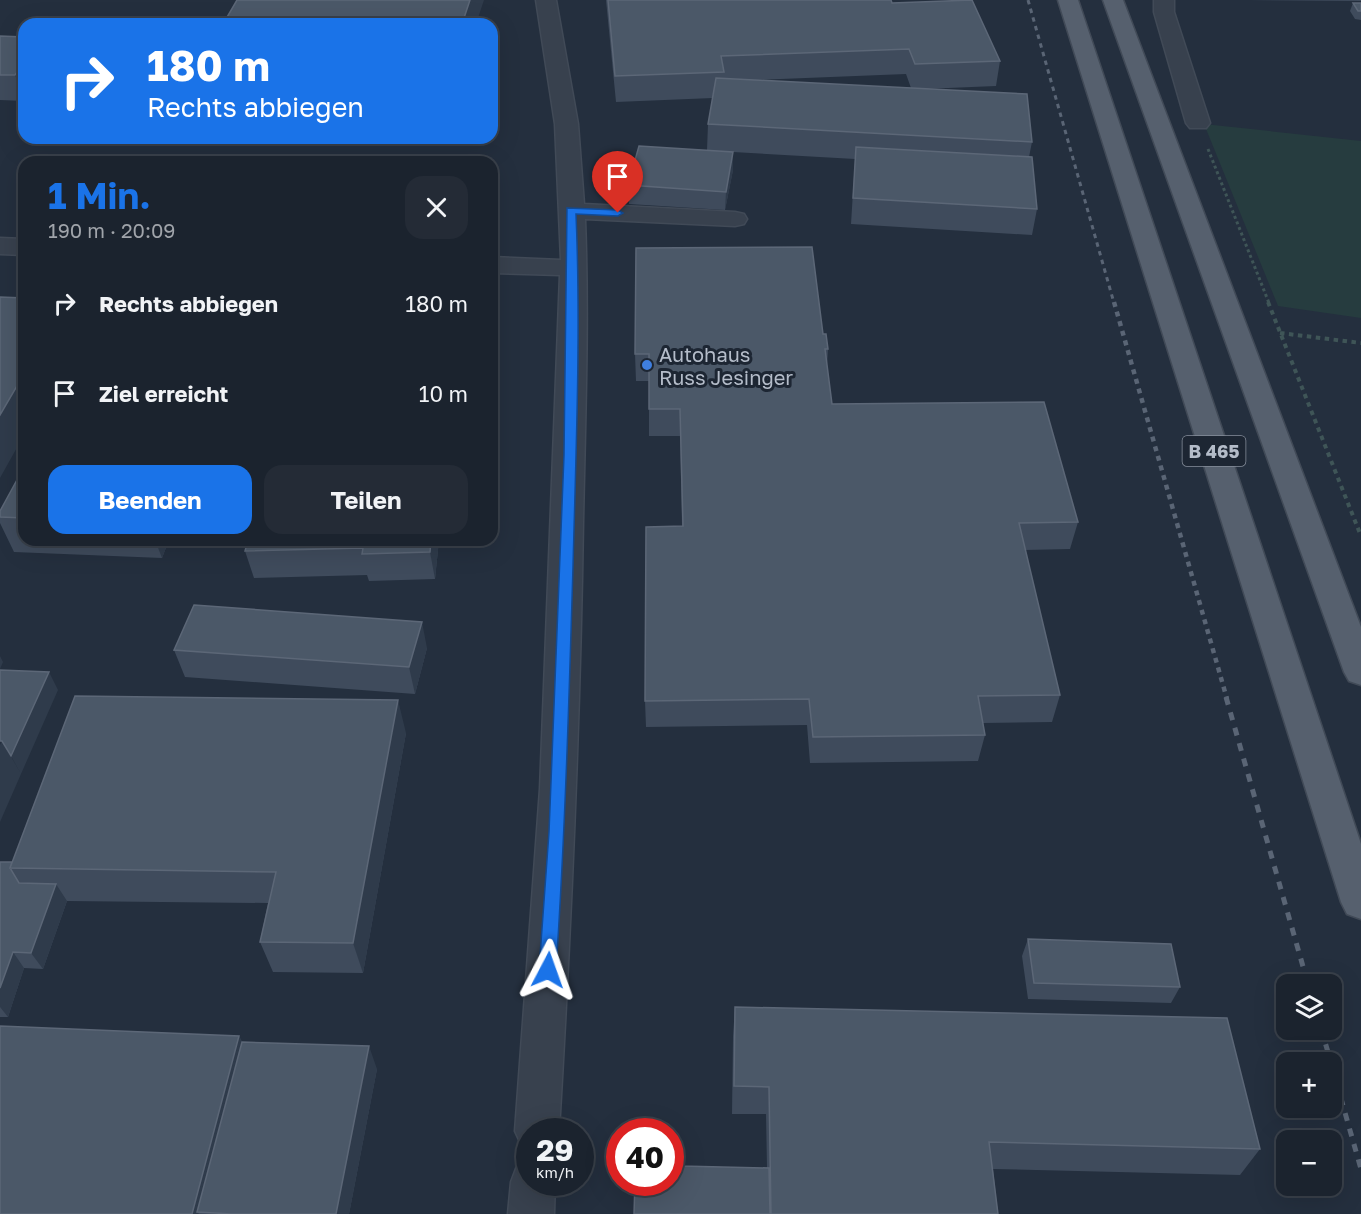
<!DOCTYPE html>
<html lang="de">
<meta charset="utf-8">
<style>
body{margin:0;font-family:"Golos Text",sans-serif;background:#242b36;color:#f1f3f6;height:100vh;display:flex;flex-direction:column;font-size:22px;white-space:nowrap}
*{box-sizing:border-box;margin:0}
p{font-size:20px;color:#a0a4aa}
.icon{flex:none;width:33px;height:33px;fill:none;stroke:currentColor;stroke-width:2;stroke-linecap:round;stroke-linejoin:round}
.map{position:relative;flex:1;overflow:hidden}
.side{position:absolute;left:18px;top:156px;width:480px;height:390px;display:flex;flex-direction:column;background:#1b232e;border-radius:18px;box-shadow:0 6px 24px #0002,0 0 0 2px #39404a}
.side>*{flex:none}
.banner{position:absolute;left:18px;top:18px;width:480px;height:126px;border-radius:18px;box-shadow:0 6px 24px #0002,0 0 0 2px #39404a;background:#1a73e8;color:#fff;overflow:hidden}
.tools{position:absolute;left:1276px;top:974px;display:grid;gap:12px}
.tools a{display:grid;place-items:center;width:66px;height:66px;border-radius:12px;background:#1b232e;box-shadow:0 6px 24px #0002,0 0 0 2px #39404a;font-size:30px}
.speed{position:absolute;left:516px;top:1118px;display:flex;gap:12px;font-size:30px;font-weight:700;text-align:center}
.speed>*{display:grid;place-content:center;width:78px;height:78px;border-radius:50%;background:#1b232e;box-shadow:0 6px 24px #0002,0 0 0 2px #39404a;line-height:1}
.speed small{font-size:15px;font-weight:400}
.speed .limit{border:9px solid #d22;background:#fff;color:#111}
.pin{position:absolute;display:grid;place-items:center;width:51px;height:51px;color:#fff;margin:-62px -26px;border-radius:50% 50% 50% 0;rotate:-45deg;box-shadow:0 0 6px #0007}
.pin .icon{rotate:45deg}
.me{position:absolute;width:66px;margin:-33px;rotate:4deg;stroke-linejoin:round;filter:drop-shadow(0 0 4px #0008)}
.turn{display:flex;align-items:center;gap:21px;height:126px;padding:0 30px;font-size:27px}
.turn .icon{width:78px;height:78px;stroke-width:2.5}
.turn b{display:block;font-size:42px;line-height:51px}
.round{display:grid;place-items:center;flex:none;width:63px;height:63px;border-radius:18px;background:#242b36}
.head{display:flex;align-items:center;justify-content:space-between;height:102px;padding:0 30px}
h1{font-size:36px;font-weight:700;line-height:45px;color:#1a73e8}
.cta{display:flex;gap:12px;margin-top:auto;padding:12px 30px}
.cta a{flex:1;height:69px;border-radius:18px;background:#1a73e8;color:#fff;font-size:24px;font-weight:700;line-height:69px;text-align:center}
.cta a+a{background:#242b36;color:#f1f3f6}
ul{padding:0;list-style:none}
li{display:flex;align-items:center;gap:18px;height:90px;padding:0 30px}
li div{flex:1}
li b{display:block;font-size:22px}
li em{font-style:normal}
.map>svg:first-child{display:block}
.green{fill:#263c3f}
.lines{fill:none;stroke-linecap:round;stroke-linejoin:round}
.minor-casing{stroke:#414a57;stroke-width:3}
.major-casing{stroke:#414a57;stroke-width:3}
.path-far1{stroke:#3f5557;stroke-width:3;stroke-dasharray:3 3;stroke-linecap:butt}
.path{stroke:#3f5557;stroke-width:4;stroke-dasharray:4.5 4.5;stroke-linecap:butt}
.minor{fill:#38414e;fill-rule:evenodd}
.major{fill:#56606e;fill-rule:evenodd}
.rail-far2{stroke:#5a6575;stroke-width:3;stroke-dasharray:4.5 4.5;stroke-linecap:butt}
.rail-far1{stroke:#5a6575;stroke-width:4.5;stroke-dasharray:5 5;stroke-linecap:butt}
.rail{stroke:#5a6575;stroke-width:5;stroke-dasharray:8 8;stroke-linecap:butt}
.wall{fill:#3f4b5c;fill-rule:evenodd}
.shaded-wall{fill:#2f3b4b}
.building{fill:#4b5868;stroke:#5c6777;stroke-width:1.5}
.route{fill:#1a73e8;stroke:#114b97;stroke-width:1.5}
.shop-dot{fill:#3f7fe0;stroke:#1d2633;stroke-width:2}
.labels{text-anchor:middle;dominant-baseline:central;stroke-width:6;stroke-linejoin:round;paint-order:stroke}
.shield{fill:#1d2633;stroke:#878f9c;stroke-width:1.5}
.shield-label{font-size:18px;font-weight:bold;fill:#b4bcc9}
.poi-label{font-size:20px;fill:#b4bcc9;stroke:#1d2633;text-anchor:start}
</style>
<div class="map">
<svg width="1361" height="1214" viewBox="0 0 1361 1214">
<rect width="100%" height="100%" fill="#242f3e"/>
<path class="green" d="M1204,124l157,17v177l-83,-12z"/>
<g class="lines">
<g class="minor-casing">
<path id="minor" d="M536,0h20l22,124 6,80 151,8 9,2 3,5 -3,5 -9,2 -150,-7c4,101 0,202 -2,303 -3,203 -12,406 -24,609h-29v19l-8,-4 -7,-15 25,-342 20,-514 -68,-2v-16l69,3 -6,-136z
M1154,0h20v12l36,111 -4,5h-16l-4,-5 -32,-111z
M0,238l24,1v16l-24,-1z
M530,1161v21h25l-1,32h-46l3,-32 6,-16z"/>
</g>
<g class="major-casing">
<path id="major" d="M1058,0h20l283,844v75l-14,-5 -6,-12z
M1103,0h20l238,627v58l-12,-4 -5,-9z"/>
</g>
<path class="path-far1" d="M1208,149l61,154"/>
<path class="path" d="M1268,302l93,234
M1280,333l81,10"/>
<use href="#minor" class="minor"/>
<use href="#major" class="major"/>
<path class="rail-far2" d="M1028,0l86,303"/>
<path class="rail-far1" d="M1114,302l113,397"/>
<path class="rail" d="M1226,697l82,287
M1321,1029l10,33
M1332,1067l29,102"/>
</g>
<path class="wall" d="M606,0h285l1,3 108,58 -4,25 -72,3 108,53 -3,15 8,52 -5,26 -181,-11 4,-65 -122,-7v18l-8,40 -96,-6 -1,-19 79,-35 1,-26 5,-26 -97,4zM906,74l5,14 -153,-8z
M1249,0h112v1z
M1353,3h8v17l-6,-1 -5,-8z
M0,36l24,1v64l-24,-1z
M823,334l5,15 -1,16 5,39 246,118 -8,27 -45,1 35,145 -8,27 -69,1 2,12 -7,26 -168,2 -3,-38 -161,2 -1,-26 37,-175 -2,-90h-31v-55h-13l-1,-27z
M24,467v73h145l-7,18 -148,-6 -14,-29v-12z
M248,540h191l-4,39 -66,2 -2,-6 -113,3 -9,-27z
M427,648l-12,46 -230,-17 -11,-27z
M406,733l-43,240 -90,-1 -13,-30 8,-39 -201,-2 -24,68 -19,-1 -16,49h-8v-155h12z
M1028,939l152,48 -9,16 -143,-4 -6,-43z
M735,1007l525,142 -20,26 -247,-6 5,45 -317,-48 86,2 -1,-54h-34l1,-78z
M239,1036l3,6 135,27 -28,145h-349z"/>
<path class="shaded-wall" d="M470,0h14l-8,24h-14z
M24,63v36l-9,-24z
M733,152v18l-8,40 1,-18z
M24,374v61l-24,43v-63z
M155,540h14l-7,18z
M431,540h8l-4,39 -5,-27z
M422,622l5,26 -12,46 -6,-27z
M0,656l3,6 -3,7z
M49,672l9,18 -37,84 -10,-18z
M398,700l8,33 -43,240 -10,-30z
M2,741l19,33 -21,48v-77z
M56,884l11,17 -24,68 -12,-16z
M13,952l11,16 -16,49 -8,-10v-19z
M239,1036l15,29 -57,147 2,2h-7z
M369,1046l8,23 -28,145h-13z"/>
<path class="building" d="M237,0h233l-8,24h-239z
M608,0h283l1,3 80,-3 28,61 -85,3 -6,-15 -188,7 3,16 -109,4z
M1353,3h8v8h-3z
M0,36l24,1v26l-9,12h-15z
M716,78l311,16 5,48 -324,-18z
M639,146l94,6 -7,40 -98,-7z
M856,147l176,10 5,52 -184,-11z
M812,247l11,87h3l2,15h-3l7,55 212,-2 34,120 -59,1 41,172 -82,1 7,39 -172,2 -4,-38 -164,2 1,-174 37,-1 -3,-117h-31v-55h-14l1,-106z
M0,297l24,1v76l-24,41z
M24,467v51l-24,-1v-6z
M248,540h183l-1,12 -68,2 1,-6 -118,3z
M194,605l228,17 -13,45 -235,-17z
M0,670l49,2 -38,84 -9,-15h-2z
M75,696l323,4 -45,243 -93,-1 16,-70 -266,-4z
M0,862h12l-2,6 9,15 37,1 -25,69 -18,-1 -13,36z
M1028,939l143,5 9,43 -146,-4z
M735,1007l492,11 33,131 -271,-7 9,72h-227l-2,-127 -35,-1z
M0,1026l239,10 -47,178h-192z
M242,1042l127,4 -33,168h-104l-35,-2z
M670,1159l11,1v6l88,2 1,46h-136l1,-32h35z"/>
<path class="route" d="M567,208l51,2 5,3 -5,3 -42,-2c5,117 0,236 -3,353 -4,135 -8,269 -17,403l-2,5 -6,3 -6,-3 -3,-5 10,-138 15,-377z"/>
<circle class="shop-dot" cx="647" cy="365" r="6"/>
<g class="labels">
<rect class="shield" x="1182.5" y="436" width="63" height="30" rx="4.5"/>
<g class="shield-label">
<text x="1214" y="451">B 465</text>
</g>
<g class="poi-label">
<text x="659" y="354">Autohaus<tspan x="659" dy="23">Russ Jesinger</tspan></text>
</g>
</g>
</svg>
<div class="tools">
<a><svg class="icon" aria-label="layers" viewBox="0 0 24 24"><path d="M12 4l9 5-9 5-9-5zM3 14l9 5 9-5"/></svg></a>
<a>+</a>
<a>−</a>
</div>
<div class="speed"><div>29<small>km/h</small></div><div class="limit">40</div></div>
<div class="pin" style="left:618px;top:213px;background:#d93025"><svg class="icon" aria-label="arrive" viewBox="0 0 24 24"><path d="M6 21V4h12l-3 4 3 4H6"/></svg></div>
<svg class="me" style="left:548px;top:970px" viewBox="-20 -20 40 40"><path d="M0-17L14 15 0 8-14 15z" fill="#1a73e8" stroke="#fff" stroke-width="4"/></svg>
<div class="banner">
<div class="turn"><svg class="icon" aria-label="right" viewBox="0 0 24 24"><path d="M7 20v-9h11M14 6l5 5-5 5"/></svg><div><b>180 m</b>Rechts abbiegen</div></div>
</div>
<section class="side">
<div class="head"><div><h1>1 Min.</h1><p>190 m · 20:09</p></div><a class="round"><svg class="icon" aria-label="close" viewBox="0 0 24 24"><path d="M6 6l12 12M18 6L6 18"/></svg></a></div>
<ul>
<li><svg class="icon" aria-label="right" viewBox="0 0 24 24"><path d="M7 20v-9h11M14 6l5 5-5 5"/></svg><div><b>Rechts abbiegen</b></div><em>180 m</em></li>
<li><svg class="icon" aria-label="arrive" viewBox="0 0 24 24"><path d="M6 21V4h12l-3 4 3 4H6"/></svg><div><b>Ziel erreicht</b></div><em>10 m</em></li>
</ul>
<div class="cta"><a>Beenden</a><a>Teilen</a></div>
</section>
</div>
